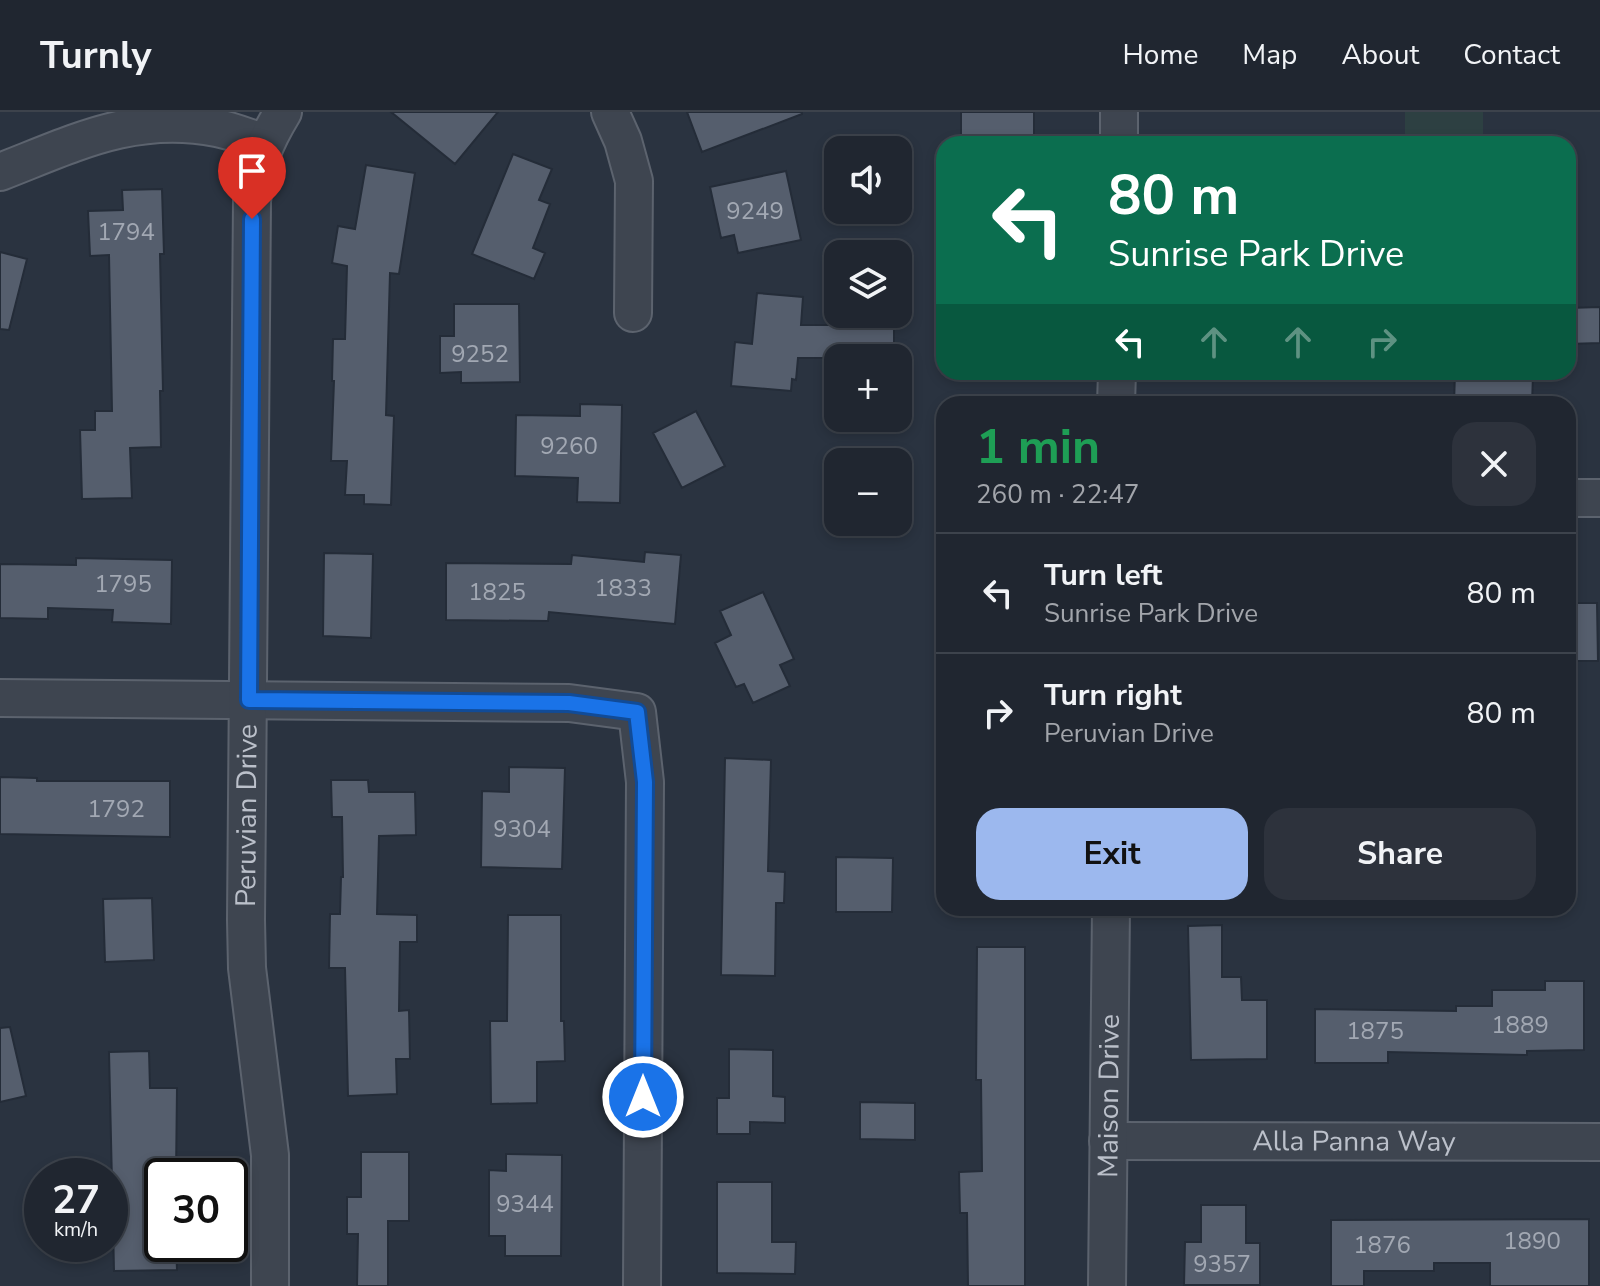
<!DOCTYPE html>
<meta charset="utf-8">
<style>
body{margin:0;font-family:"Nunito Sans",sans-serif;background:#2d323c;color:#f1f3f6;height:100vh;display:flex;flex-direction:column;font-size:30px;white-space:nowrap}
*{box-sizing:border-box;margin:0}
p{font-size:26px;color:#a2a5ab}
.icon{flex:none;width:44px;height:44px;fill:none;stroke:currentColor;stroke-width:2;stroke-linecap:round;stroke-linejoin:round}
.map{position:relative;flex:1;overflow:hidden}
.side{position:absolute;left:936px;top:284px;width:640px;height:520px;display:flex;flex-direction:column;background:#202630;border-radius:24px;box-shadow:0 4px 12px #0003,0 0 0 2px #3d434c}
.side>*{flex:none}
.top-card{position:absolute;left:936px;top:24px;width:640px;height:244px;border-radius:24px;box-shadow:0 4px 12px #0003,0 0 0 2px #3d434c;background:#0b6e4f;color:#fff;overflow:hidden}
.tools{position:absolute;left:824px;top:24px;display:grid;gap:16px}
.tools a{display:grid;place-items:center;width:88px;height:88px;border-radius:16px;background:#202630;box-shadow:0 4px 12px #0003,0 0 0 2px #3d434c;font-size:40px}
.speed{position:absolute;left:24px;top:1046px;display:flex;gap:16px;font-size:40px;font-weight:700;text-align:center}
.speed>*{display:grid;place-content:center;width:104px;height:104px;border-radius:50%;background:#202630;box-shadow:0 4px 12px #0003,0 0 0 2px #3d434c;line-height:1}
.speed small{font-size:20px;font-weight:400}
.speed .limit{border:4px solid #111;border-radius:12px;background:#fff;color:#111}
.pin{position:absolute;display:grid;place-items:center;width:68px;height:68px;color:#fff;margin:-82px -34px;border-radius:50% 50% 50% 0;rotate:-45deg;box-shadow:0 0 8px #0007}
.pin .icon{rotate:45deg}
.me{position:absolute;width:88px;margin:-44px;rotate:0deg;stroke-linejoin:round;filter:drop-shadow(0 0 6px #0008)}
.turn{display:flex;align-items:center;gap:28px;height:168px;padding:0 40px;font-size:36px}
.turn .icon{width:104px;height:104px;stroke-width:2.5}
.turn b{display:block;font-size:56px;line-height:68px}
.lanes{display:flex;align-items:center;height:76px;padding:0 40px;background:#0003;justify-content:center;gap:40px;direction:ltr}
.lanes .off{opacity:.35}
.round{display:grid;place-items:center;flex:none;width:84px;height:84px;border-radius:24px;background:#2d323c}
.head{display:flex;align-items:center;justify-content:space-between;height:136px;padding:0 40px}
h1{font-size:48px;font-weight:700;line-height:60px;color:#1e9e55}
.primary-button{display:flex;gap:16px;margin-top:auto;padding:16px 40px}
.primary-button a{flex:1;height:92px;border-radius:24px;background:#9cb8ee;color:#111;font-size:32px;font-weight:700;line-height:92px;text-align:center}
.primary-button a+a{background:#2d323c;color:#f1f3f6}
ul{padding:0;list-style:none}
li{display:flex;align-items:center;gap:24px;height:120px;padding:0 40px;border-top:2px solid #3d434c}
li div{flex:1}
li b{display:block;font-size:30px}
li em{font-style:normal}
header{display:flex;align-items:center;gap:48px;box-sizing:border-box;height:112px;padding:0 40px;background:#202630;border-bottom:2px solid #3d434c}
header strong{font-size:38px}
nav{display:flex;gap:44px;margin-inline-start:auto;font-size:28px}
.map>svg:first-child{display:block}
.green{fill:#2d4042}
.building{fill:#555e6d;stroke:#242c38;stroke-width:2}
.lines{fill:none;stroke-linecap:round;stroke-linejoin:round}
.minor-casing{stroke:#5c636e;stroke-width:40}
.minor{stroke:#3e4550;stroke-width:36}
.route-casing{stroke:#114b97;stroke-width:20}
.route{stroke:#1a73e8;stroke-width:14}
.labels{text-anchor:middle;dominant-baseline:central;stroke-width:8;stroke-linejoin:round;paint-order:stroke}
.number-label{font-size:24px;fill:#a2a8b3}
.street-label{font-size:28px;fill:#bbc0ca;stroke:#222a36}
</style>
<header>
<strong>Turnly</strong>
<nav><a>Home</a><a>Map</a><a>About</a><a>Contact</a></nav>
</header>
<div class="map">
<svg width="1600" height="1174" viewBox="0 0 1600 1174">
<rect width="100%" height="100%" fill="#2a3340"/>
<path class="green" d="M1405,0h78v32h-78z"/>
<path class="building" d="M391,0h107l-43,52z
M687,0h115v2l-100,38z
M961,0h73v32h-73z
M513,42l39,15 -13,31 11,4 -17,44 12,5 -11,26 -62,-25z
M366,53l49,8 -16,101 -9,-1 -4,142 8,1 -3,89 -27,-1v-9h-19l2,-34h-16l3,-80h-2l1,-42h12l2,-73 -15,-3 6,-37 17,3z
M786,59l15,69 -63,13 -4,-18 -13,3 -11,-51z
M162,77l2,65h-4l3,137h-3l1,56 -31,1 2,50 -50,1 -2,-69h15v-19h17l-3,-156 -19,1 -2,-45 35,-1 -1,-20z
M0,140l27,7 -18,71 -9,-1z
M757,181l46,4 -2,28h93v33h-96l-2,22 -4,-1 -1,12 -60,-5 4,-44 17,2z
M454,192h65l1,78 -59,1v-11l-21,1v-37h14z
M1600,195v36l-32,1v-36z
M1455,260l78,3 -1,29h-78z
M580,292l42,1 -2,98 -43,-1 1,-24 -63,-2 1,-61 64,1z
M696,299l29,55 -43,22 -29,-55z
M645,440l36,3 -6,69 -126,-12 -1,9 -102,-1v-57l125,1 1,-9 72,7z
M324,441l49,1 -2,84 -48,-2z
M76,446l96,2 -1,64 -59,-2 1,-12 -65,-2v11l-48,-1v-54l76,1z
M763,480l31,67 -14,6 10,21 -37,17 -9,-19 -8,3 -21,-44 16,-8 -11,-24z
M1568,491h29l1,58h-30z
M725,646l46,2 -3,111 17,1 -1,31h-8l-1,73 -54,-1z
M509,655l56,1 -3,101 -81,-2 1,-76 27,1z
M0,665l37,1v3h133v56l-170,-3z
M331,668h37l1,12h46l1,43 -37,1 -2,78 40,1v27h-17l-1,69 10,-1 1,49h-14l1,35 -49,2 -3,-128h-16l1,-54h10l1,-37h2l-1,-60h-10z
M836,745l57,1 -1,54h-56z
M152,786l2,62 -49,2 -2,-63z
M508,803h53v106h3l1,40 -28,1v41l-46,1 -1,-83h17z
M1222,813v52h19l1,23h25v59l-76,1 -3,-134z
M977,835h48v339h-57l-1,-73h-7l-1,-41 23,-1 -1,-91h-5z
M1545,869h39v69l-57,1v4l-139,-3v11h-73v-54l141,2v-5h36v-16h53z
M10,915l16,69 -26,6v-74z
M729,937l44,1v46l12,1v26l-35,-1v12h-33v-36h12z
M149,939l1,37h27l-1,88h-14v68h14l1,26 -63,1 -5,-219z
M860,990l55,1v37l-55,-1z
M361,1040h48v69h-21v65h-31l1,-52h-11v-37h14z
M506,1042l56,1 -1,101h-56v-20h-16v-66l17,1z
M717,1070h55v60h24l-1,32 -78,-1z
M1201,1093h45v38h14v42h-76l1,-43h16z
M1589,1107v67h-99v-23h-56v8h-70v15h-33v-66z"/>
<g class="lines">
<g class="minor-casing">
<g id="minor">
<path d="M610,0l13,29 11,40 -1,132"/>
<path d="M1119,32v-32"/>
<path d="M0,60c75,-29 134,-60 217,-44 16,3 32,10 48,15"/>
<path d="M1116,292l1,-32"/>
<path d="M1568,386h32"/>
<path d="M0,586l569,5 68,9 8,70 -3,504"/>
<path id="s1" d="M1108,1029l492,1"/>
<path id="s2" d="M270,1174v-131l-23,-187 -1,-48 6,-719c5,-39 11,-56 31,-89"/>
<path id="s3" d="M1107,1174l4,-378"/>
</g>
</g>
<use href="#minor" class="minor"/>
</g>
<g class="lines">
<g class="route-casing">
<path id="route" d="M252,107l-3,481 320,3 68,9 8,70 -2,315"/>
</g>
<use href="#route" class="route"/>
</g>
<g class="labels">
<g class="number-label">
<text x="755" y="99">9249</text>
<text x="126" y="120">1794</text>
<text x="480" y="242">9252</text>
<text x="569" y="334">9260</text>
<text x="123" y="472">1795</text>
<text x="623" y="476">1833</text>
<text x="497" y="480">1825</text>
<text x="116" y="697">1792</text>
<text x="522" y="717">9304</text>
<text x="1520" y="913">1889</text>
<text x="1375" y="919">1875</text>
<text x="525" y="1092">9344</text>
<text x="1532" y="1129">1890</text>
<text x="1382" y="1133">1876</text>
<text x="1222" y="1152">9357</text>
</g>
<g class="street-label">
<text stroke="none"><textPath href="#s2" startOffset="472">Peruvian Drive</textPath></text>
<text stroke="none"><textPath href="#s3" startOffset="190">Maison Drive</textPath></text>
<text stroke="none"><textPath href="#s1" startOffset="246">Alla Panna Way</textPath></text>
</g>
</g>
</svg>
<div class="tools">
<a><svg class="icon" aria-label="sound" viewBox="0 0 24 24"><path d="M4 9h4l5-4v14l-5-4H4zM17 9q2 3 0 6"/></svg></a>
<a><svg class="icon" aria-label="layers" viewBox="0 0 24 24"><path d="M12 4l9 5-9 5-9-5zM3 14l9 5 9-5"/></svg></a>
<a>+</a>
<a>−</a>
</div>
<div class="speed"><div>27<small>km/h</small></div><div class="limit">30</div></div>
<div class="pin" style="left:252px;top:107px;background:#d93025"><svg class="icon" aria-label="arrive" viewBox="0 0 24 24"><path d="M6 21V4h12l-3 4 3 4H6"/></svg></div>
<svg class="me" style="left:643px;top:985px" viewBox="-20 -20 40 40"><circle r="17" fill="#1a73e8" stroke="#fff" stroke-width="3"/><path d="M0-11L8 9 0 5-8 9z" fill="#fff"/></svg>
<div class="top-card">
<div class="turn"><svg class="icon" aria-label="left" viewBox="0 0 24 24"><path d="M17 20v-9H6M10 6l-5 5 5 5"/></svg><div><b>80 m</b>Sunrise Park Drive</div></div>
<div class="lanes"><svg class="icon" aria-label="left" viewBox="0 0 24 24"><path d="M17 20v-9H6M10 6l-5 5 5 5"/></svg><svg class="icon off" aria-label="ahead" viewBox="0 0 24 24"><path d="M12 20V5M6 11l6-6 6 6"/></svg><svg class="icon off" aria-label="ahead" viewBox="0 0 24 24"><path d="M12 20V5M6 11l6-6 6 6"/></svg><svg class="icon off" aria-label="right" viewBox="0 0 24 24"><path d="M7 20v-9h11M14 6l5 5-5 5"/></svg></div>
</div>
<section class="side">
<div class="head"><div><h1>1 min</h1><p>260 m · 22:47</p></div><a class="round"><svg class="icon" aria-label="close" viewBox="0 0 24 24"><path d="M6 6l12 12M18 6L6 18"/></svg></a></div>
<ul>
<li><svg class="icon" aria-label="left" viewBox="0 0 24 24"><path d="M17 20v-9H6M10 6l-5 5 5 5"/></svg><div><b>Turn left</b><p>Sunrise Park Drive</p></div><em>80 m</em></li>
<li><svg class="icon" aria-label="right" viewBox="0 0 24 24"><path d="M7 20v-9h11M14 6l5 5-5 5"/></svg><div><b>Turn right</b><p>Peruvian Drive</p></div><em>80 m</em></li>
</ul>
<div class="primary-button"><a>Exit</a><a>Share</a></div>
</section>
</div>
